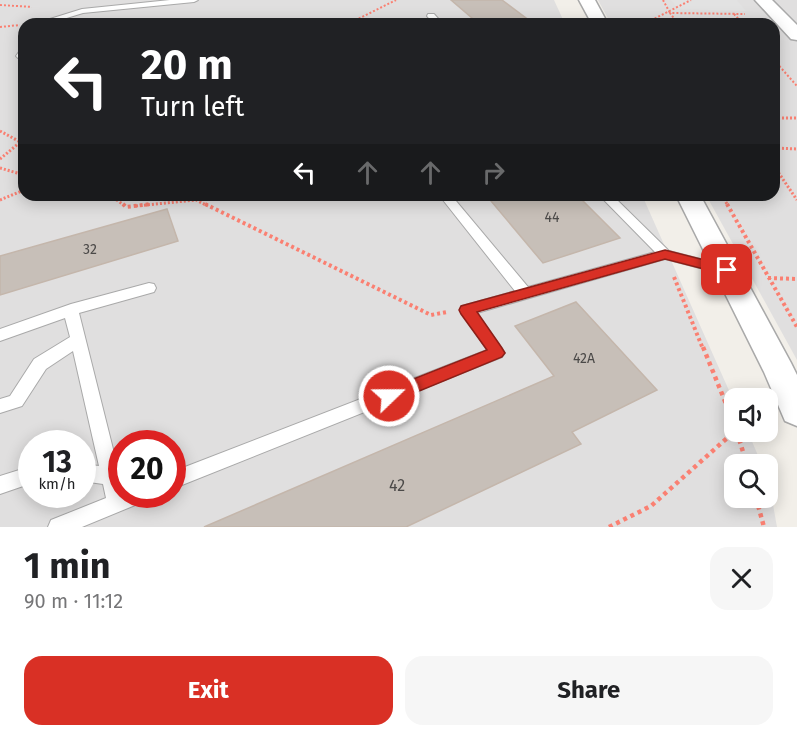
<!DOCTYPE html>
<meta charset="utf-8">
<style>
body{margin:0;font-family:"Fira Sans",sans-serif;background:#f6f6f6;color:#202124;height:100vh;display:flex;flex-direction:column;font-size:22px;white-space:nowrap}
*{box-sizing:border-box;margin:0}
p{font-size:20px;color:#757577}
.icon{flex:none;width:33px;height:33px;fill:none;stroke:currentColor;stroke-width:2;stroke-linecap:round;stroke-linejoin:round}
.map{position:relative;height:527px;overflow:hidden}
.details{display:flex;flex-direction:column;background:#fff;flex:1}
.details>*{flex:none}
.guide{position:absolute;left:18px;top:18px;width:762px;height:183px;border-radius:18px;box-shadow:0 3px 15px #0003;background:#202124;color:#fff;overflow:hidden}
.controls{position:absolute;left:724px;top:388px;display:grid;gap:12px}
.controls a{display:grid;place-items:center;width:54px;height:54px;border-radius:12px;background:#fff;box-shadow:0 3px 15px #0003;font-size:30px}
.speed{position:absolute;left:18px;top:430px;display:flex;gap:12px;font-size:30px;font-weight:700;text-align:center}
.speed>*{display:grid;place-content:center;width:78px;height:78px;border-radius:50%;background:#fff;box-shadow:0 3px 15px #0003;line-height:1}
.speed small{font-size:15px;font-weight:400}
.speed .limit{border:9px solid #d22;background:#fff;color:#111}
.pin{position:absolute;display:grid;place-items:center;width:51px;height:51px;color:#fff;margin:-26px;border-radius:12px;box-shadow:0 3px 9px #0006}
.me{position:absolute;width:66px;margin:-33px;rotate:68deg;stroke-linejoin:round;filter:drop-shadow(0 0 4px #0008)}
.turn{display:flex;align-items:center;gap:21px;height:126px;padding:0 24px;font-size:27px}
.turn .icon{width:78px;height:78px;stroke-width:2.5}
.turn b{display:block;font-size:42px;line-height:51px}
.lanes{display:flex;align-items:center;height:57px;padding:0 24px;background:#0003;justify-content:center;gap:30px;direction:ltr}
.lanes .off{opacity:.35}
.round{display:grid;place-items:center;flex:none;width:63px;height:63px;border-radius:18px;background:#f6f6f6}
.overview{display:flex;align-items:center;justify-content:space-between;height:102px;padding:0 24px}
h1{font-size:36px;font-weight:700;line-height:45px}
.action{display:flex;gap:12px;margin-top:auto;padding:12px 24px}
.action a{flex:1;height:69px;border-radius:18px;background:#d93025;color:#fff;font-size:24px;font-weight:700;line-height:69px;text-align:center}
.action a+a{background:#f6f6f6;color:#202124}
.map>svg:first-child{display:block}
.residential{fill:#e0dfdf;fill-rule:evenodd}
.parking{fill:#e2e2e2}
.building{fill:#c7bfb8;stroke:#c4b6ab;stroke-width:1.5}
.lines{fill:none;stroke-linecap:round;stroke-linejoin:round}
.service-casing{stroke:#a9a9a9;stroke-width:2}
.minor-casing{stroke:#a9a9a9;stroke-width:3}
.path-far3{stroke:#fa8072;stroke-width:2;stroke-dasharray:2 2;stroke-linecap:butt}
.path-far2{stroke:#fa8072;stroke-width:3;stroke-dasharray:2 2;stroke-linecap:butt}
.path-far1{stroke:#fa8072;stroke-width:4;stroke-dasharray:3 3;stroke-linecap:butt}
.path{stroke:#fa8072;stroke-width:4.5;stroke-dasharray:4 4;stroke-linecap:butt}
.service{fill:#fff;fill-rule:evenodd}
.minor{fill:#fff;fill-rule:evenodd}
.route{fill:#d93025;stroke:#8d1f18;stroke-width:1.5}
.labels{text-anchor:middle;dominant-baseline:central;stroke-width:5;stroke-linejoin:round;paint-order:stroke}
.number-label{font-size:14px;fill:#4b4948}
.near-number-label{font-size:16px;fill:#4b4948}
</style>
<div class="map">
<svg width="797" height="527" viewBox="0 0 797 527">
<rect width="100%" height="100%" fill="#f2efe9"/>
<path class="residential" d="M0,0h554l11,24h-541v171h618l93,209v28h13l14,33h-27v33h33v-21l9,50h-777zM32,444h50v51h-50zM122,444h50v51h-50z
M598,0h199v360l-91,-165h68v-171h-163z"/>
<path class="parking" d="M671,0h66l9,11 -68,-2z"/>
<path class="building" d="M451,0h51l32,24h-55z
M486,195h91l43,43 -77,25z
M167,209l11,32 -178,54v-39z
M576,302l81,88 -85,42 9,12 -175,83h-202l350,-151 -39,-50z"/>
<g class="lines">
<g class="service-casing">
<path id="service" d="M170,0h28l-4,2 -111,11 -36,11h-13l48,-15z
M428,14h6l9,10h-9l-7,-8z
M24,48v11l-6,-1 -2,-2 5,-7z
M439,195h12l77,92 127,-35 -56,-57h13l57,56 63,16 2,3 -7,5 -62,-16 -188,54 25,36 3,4 -3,4 -330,132v-17l315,-122 -27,-40 2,-4 53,-15z
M149,283l5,1 2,4 -2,4 -75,21 41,164 2,18h25l-2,6 -63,26h-34l3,-7 55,-22 -3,-14 -21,-3v-17l17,2 -26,-115 -27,18 -24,37 -22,7v-14l10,-3 24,-37 36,-22 -5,-19 -65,23v-12l71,-25z
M32,466v17l-32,11v-18z"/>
</g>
<g class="minor-casing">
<path id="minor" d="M579,0h16l13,24h-16z
M755,0h17l25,25v15l-6,-1z
M676,195h24l91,168 6,12v51l-12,-5 -21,-49z"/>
</g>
<path class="path-far3" d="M663,0l7,13
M0,5l32,2
M734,14l9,10
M348,24l48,-24
M644,24l47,-24
M678,24l-8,-11 75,1
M0,27l20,-2
M774,60l23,26"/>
<path class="path-far2" d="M774,118h23
M0,131l24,13
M774,148l23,1
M0,159l24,-20
M774,166l23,34
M0,168l24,7
M110,195l15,11
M722,195l6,11
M0,200l24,-10
M136,206l60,-6 12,6"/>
<path class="path-far1" d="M123,204l3,3 25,-3
M205,204l226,111 16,-3
M727,204l70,123
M674,277l29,72
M768,278l29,1"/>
<path class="path" d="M703,347l32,79
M737,432l10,33
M756,498l8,29
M609,527l42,-21 84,-75"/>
<use href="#service" class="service"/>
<use href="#minor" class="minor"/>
</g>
<path class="route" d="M665,250l67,17 2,3 -7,5 -62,-16 -188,53 25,36 3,5 -3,4 -107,44h-12l-2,-5 2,-5 104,-41 -26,-36 -2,-4 2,-4z"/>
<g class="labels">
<g class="number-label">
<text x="552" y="217">44</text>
<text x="90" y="249">32</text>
<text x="584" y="358">42А</text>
</g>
<g class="near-number-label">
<text x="397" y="485">42</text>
</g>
</g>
</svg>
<div class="controls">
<a><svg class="icon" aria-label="sound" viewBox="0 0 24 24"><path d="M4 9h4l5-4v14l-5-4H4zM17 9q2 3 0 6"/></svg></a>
<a><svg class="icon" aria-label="search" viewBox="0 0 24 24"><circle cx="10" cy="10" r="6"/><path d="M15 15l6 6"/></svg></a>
</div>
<div class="speed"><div>13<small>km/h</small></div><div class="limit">20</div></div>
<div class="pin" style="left:727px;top:270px;background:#d93025"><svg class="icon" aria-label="arrive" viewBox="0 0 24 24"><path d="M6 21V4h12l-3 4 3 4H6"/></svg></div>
<svg class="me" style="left:389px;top:396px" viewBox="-20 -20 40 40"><circle r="17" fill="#d93025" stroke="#fff" stroke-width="3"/><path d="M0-11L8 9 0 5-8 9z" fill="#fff"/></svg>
<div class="guide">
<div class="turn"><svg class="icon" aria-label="left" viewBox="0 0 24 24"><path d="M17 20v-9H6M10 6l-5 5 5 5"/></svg><div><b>20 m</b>Turn left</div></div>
<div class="lanes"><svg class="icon" aria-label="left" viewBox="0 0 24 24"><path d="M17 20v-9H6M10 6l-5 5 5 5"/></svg><svg class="icon off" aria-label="ahead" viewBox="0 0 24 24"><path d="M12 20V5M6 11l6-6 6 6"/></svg><svg class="icon off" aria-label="ahead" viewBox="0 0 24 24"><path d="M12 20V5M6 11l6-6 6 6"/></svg><svg class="icon off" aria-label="right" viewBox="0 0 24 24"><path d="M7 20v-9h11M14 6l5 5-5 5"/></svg></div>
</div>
</div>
<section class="details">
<div class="overview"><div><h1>1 min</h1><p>90 m · 11:12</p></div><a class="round"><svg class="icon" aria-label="close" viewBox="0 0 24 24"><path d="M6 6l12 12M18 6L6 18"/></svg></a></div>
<div class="action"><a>Exit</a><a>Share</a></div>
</section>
